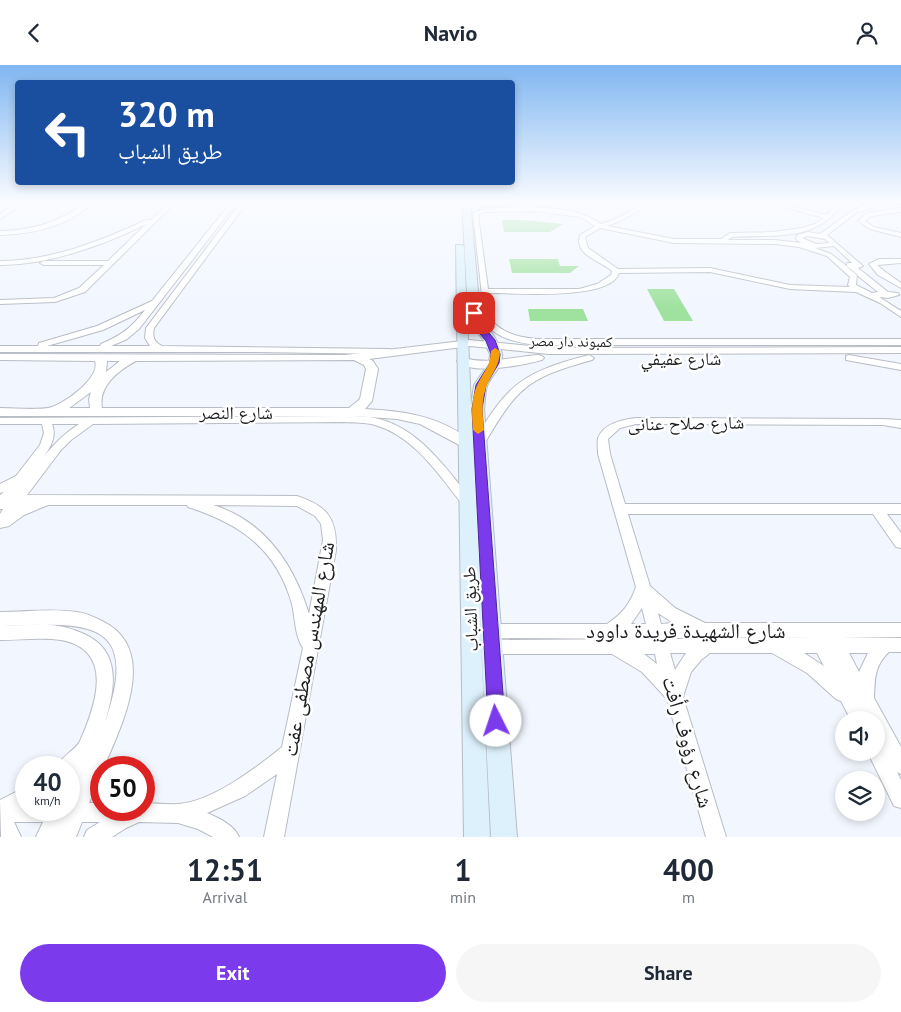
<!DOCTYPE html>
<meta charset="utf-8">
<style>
body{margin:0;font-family:"PT Sans","Noto Naskh Arabic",sans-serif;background:#f6f6f7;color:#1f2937;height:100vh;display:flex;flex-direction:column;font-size:19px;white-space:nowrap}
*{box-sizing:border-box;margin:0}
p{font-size:16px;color:#747a83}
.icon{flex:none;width:28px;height:28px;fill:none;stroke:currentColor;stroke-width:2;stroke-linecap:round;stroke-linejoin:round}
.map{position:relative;height:772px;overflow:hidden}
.panel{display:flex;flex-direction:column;background:#fff;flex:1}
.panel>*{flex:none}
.banner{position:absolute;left:15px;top:15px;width:500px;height:105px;border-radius:5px;box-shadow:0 2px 8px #0003;background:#1a4fa0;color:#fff;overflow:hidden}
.buttons{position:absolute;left:835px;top:646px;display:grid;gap:10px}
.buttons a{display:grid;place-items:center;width:50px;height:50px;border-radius:50%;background:#fff;box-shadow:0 2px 8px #0003;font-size:25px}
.speed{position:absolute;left:15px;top:691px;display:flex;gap:10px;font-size:25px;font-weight:700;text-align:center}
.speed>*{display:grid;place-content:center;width:65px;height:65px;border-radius:50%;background:#fff;box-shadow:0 2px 8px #0003;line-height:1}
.speed small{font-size:12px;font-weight:400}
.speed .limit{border:8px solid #d22;background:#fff;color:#111}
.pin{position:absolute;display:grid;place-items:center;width:42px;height:42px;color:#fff;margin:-21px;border-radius:10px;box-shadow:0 2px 8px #0006}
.me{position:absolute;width:55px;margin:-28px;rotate:356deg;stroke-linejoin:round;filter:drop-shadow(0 0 4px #0008)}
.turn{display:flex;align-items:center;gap:18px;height:105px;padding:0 20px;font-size:22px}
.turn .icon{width:65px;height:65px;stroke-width:2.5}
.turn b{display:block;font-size:35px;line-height:42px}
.eta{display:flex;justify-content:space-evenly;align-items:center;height:85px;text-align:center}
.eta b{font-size:30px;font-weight:700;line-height:35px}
.cta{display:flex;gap:10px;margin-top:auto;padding:10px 20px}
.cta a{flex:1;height:58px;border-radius:30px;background:#7c3aed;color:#fff;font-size:20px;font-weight:700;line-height:58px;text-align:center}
.cta a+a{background:#f6f6f7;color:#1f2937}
header{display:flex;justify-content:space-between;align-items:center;height:65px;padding:0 20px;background:#fff;font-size:22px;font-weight:700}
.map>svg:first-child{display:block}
.green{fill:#9fe29f}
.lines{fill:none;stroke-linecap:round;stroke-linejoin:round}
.minor-casing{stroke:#b8bcc4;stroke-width:2}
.tertiary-casing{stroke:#b8bcc4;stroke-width:2}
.secondary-casing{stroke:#b8bcc4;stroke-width:2}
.minor{fill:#fff;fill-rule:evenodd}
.tertiary{fill:#fff;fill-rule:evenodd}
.secondary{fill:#ddf1fc;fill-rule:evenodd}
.route{fill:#7c3aed;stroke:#51269a}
.slow{fill:#f59e0b}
.labels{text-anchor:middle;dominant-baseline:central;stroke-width:5;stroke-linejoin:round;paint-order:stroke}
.far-street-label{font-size:15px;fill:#1c1d20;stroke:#fff}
.street-label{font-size:18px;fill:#1c1d20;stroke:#fff}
.near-street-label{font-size:21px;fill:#1c1d20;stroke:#fff}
</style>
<header><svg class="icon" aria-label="back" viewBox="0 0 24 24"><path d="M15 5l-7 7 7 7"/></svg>Navio<svg class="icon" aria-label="person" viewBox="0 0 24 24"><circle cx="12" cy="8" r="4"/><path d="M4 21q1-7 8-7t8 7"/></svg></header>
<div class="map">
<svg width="901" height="772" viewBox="0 0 901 772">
<rect width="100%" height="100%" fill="#f2f6ff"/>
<path class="green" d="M502,155h21l40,4 -13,8h-46z
M509,194h49l2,7h19l-9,7h-58z
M647,224h27l19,32h-29z
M528,244h55l5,12h-58z"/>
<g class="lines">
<g class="minor-casing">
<path id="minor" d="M20,136h7l-27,18v-5z
M88,136h7c-26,25 -60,33 -95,34v-4c36,-1 59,-9 88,-30z
M171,136h6l-92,91 -30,10 -55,2v-4l54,-2 25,-10 25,-23h-60l-4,-2 4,-2h64l38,-37c-44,22 -98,41 -146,41v-4c50,0 101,-20 146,-41h5z
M232,136h6l-99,128 -12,10 -16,7h39l-5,-8 1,-10 96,-127h6l-94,127c-2,9 0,14 8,18l227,3 3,1v4l-142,-2h-250v-6h38l1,-3 58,-17 55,-25zM145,245c-14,18 -23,25 -44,34l-1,2h-53l56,-16z
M463,136l25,2 3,2c-9,4 -20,1 -28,-4z
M649,136h7l-36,20 -13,5 67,13h47l9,-6 43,-1 29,-4 13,-4 9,-6 -63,-17h10l56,14 8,-9 -1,-5h6l1,5c-28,37 -69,28 -109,31l-4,3h47l26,3 -5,-4 1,-4 11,-3 12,2 33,-24 8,-2 -7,-2 -9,-5 28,5v2l-16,4 -30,23 36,31 -5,2 30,24 10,1 1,2 -11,3 -9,-1 22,14v6l-21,-14 -24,-11 -66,-3 -80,-17 -91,1c-8,28 -105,20 -130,20l3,28c12,13 27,16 44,18h365v6h-365c-20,-3 -38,-6 -51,-22l-12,-110c20,-10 89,-7 111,2 6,2 12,6 17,9l15,-5zM535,146l45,6 15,9 -15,9c-6,21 20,25 32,36l-1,4 -14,9 -18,5h-91l-10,-74 6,-3zM600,163l74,15 101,1 24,3 28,9 23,21 -2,8 2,2 -60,-2 -80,-17 -92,1 -30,-21 -3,-11zM808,171l17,3 4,4 -13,1 -14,-6zM834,181l18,17h-5v4l31,25 -6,1 -16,-8 1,-11 -26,-20 -16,-6z
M879,136h22v3z
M901,143v4l-30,4 -6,5 9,6 27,6v4l-31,-8 -12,-8 9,-8z
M879,194h22v4l-24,2 7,6 17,12v5l-23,-13 -9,-11z
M589,290l5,3 -2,2c-66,18 -75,28 -109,86h-8l-2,-3c34,-59 50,-71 116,-88z
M849,290l52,9v6l-55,-10v-4z
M344,351c10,0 21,0 31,2 43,9 70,49 96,81l2,3 -2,3h-8c-24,-30 -49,-69 -88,-80 -10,-3 -21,-2 -31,-3l-251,2 -22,16 -10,10 -34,45 270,1c30,10 40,22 39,54l-52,287h-20l13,-63 -32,22 -38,17c12,5 27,12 32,24h-26l-15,-8 -20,-6 -39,-1 -13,6 -14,9h-28l3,-7 13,-8h-18l-6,15h-20l4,-10 -4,10h-20l7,-15h-29l7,15h-20l-1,-37 26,-13v23h43v-7l6,-11 -6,2v-27h-12c5,-12 18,-16 23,-26 15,-34 36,-91 -19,-101 -20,-3 -41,0 -61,0v-14c17,0 34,-2 51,-1 12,1 22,4 33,9 38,17 31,55 21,88 38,-108 -24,-98 -105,-96v-14c25,0 51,-4 77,0 9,1 17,5 25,9 58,28 20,103 2,146h-3v7l-12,29h12v7h43v-7c11,0 23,2 35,1 34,-3 77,-36 103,-57l21,-99c-8,-11 -8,-31 -11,-44 -16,-56 -52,-80 -104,-97l-1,-2h-139l-24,10 -15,11 -9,2v-14l3,-5h-3v-14l4,-3 -4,1v-9l16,-8 24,-31 4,-12 -2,-9h-42v-6zM52,359h27c-19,12 -31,27 -45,45 10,-13 25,-28 18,-45zM213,440l84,1 18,10 6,8 2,16 -14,74c-15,-49 -44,-93 -96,-109z
M636,353l247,1 18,1v8l-18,-3 -247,-1 -16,4 -12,11 2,15 15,50h276v10h-14l14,19v15l-5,-1 -23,-33h-245l22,72 25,22 30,15h196v14h-61l61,1v14h-12c-15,14 -14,27 -15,46l27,49v27l-4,-2 4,8v28l-7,-2 -26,-53h8v-11l4,2 -4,-7v-17h-25l-10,-19 -5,-2 -29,-26 -35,-20h-62l-9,7 -10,12 -8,25 43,140h-20l-39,-138 -25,-27 -30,-18h-124l-5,-2 -3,-5 3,-5 5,-2 162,-1 -162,-1 -5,-2 -3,-5 3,-5 5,-2h119c15,-10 23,-20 29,-37l-38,-133c0,-5 -1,-12 0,-16 6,-15 24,-18 38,-20zM642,543l4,16h-15zM658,548l15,10 -12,1zM813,572l-147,2 -1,-1zM670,588h16l-11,17zM804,588h13l7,13zM849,588h19l-9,19zM644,589h11l2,10z"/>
</g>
<g class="tertiary-casing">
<path id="tertiary" d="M470,275l79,8 352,-1v6l-352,1 -79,-8 -101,13 4,2 5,8 -6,32 -7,8c34,2 65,5 95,24 4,3 9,5 12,10l-2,3 -5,2 -45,-24 -23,-5 -42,-3 -5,2 -5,-2h-345v-8c15,0 33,2 48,0 14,-2 53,-30 47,-47l-95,-1v-6l345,1zM354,295l10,5 2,4 -6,30 -11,9h-247c-4,-22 17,-38 34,-47zM107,296h13l-14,11zM91,327l-2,7 1,9h-21z
M538,290l4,1 2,2 -2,2c-19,5 -70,16 -85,1l6,-3c28,7 47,-1 75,-3z"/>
</g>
<g class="secondary-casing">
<path id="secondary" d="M462,136h8l10,112c5,14 20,27 22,41 2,12 -11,21 -15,32 -2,7 -2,16 -3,23l33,428h-26l-12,-238 11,238h-26l-8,-592h6l2,2 7,159 3,-21 15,-22 1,-9 -6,-13 -11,-15 -5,-13z"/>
</g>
<use href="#minor" class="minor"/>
<use href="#tertiary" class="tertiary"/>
<use href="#secondary" class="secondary"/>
</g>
<linearGradient id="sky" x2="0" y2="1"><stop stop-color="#80b6f1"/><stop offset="0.56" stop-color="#f9fbff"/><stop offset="1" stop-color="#f9fbff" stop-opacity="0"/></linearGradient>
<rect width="901" height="244" fill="url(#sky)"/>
<path class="route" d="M474,245l3,1 6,15 12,14 5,14 -1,9 -13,22 -4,24 23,312 -2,6 -7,3 -6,-3 -2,-6 -16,-312 4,-24 14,-22 1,-9 -5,-13 -12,-14 -4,-14z"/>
<path class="slow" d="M495,283l5,3c-1,18 -10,23 -15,40 -4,12 -2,26 -1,39l-6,4 -5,-4c-1,-13 -2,-27 2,-39 6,-17 15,-22 16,-40z"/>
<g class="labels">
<g class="far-street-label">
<text transform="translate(571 276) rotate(1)">كمبوند دار مصر</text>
</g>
<g class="street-label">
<text x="681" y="293">شارع عفيفي</text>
<text x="236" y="347">شارع النصر</text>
<text transform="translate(686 358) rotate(-1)">شارع صلاح عنانى</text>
<text transform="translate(470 544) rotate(-92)">طريق الشباب</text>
</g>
<g class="near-street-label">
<text x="686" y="565">شارع الشهيدة فريدة داوود</text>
<text transform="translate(308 584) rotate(-80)">شارع المهندس مصطفى عفت</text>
<text transform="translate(688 677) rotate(74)">شارع رؤوف رأفت</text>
</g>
</g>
</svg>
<div class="buttons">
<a><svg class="icon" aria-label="sound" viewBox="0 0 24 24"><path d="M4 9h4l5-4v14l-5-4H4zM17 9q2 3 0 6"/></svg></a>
<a><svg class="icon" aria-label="layers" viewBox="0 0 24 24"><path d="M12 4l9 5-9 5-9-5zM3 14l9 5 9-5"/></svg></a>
</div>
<div class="speed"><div>40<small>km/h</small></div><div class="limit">50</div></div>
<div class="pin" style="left:474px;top:248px;background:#d93025"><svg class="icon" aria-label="arrive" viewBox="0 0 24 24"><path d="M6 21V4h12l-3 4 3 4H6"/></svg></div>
<svg class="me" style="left:496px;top:656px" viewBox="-20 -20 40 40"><circle r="19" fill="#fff"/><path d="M0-13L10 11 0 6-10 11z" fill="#7c3aed"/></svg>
<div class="banner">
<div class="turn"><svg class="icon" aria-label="left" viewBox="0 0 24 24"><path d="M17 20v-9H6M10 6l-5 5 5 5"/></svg><div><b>320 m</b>طريق الشباب</div></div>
</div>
</div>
<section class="panel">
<div class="eta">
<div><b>12:51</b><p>Arrival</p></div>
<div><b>1</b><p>min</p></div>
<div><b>400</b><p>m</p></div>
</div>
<div class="cta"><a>Exit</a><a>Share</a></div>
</section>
